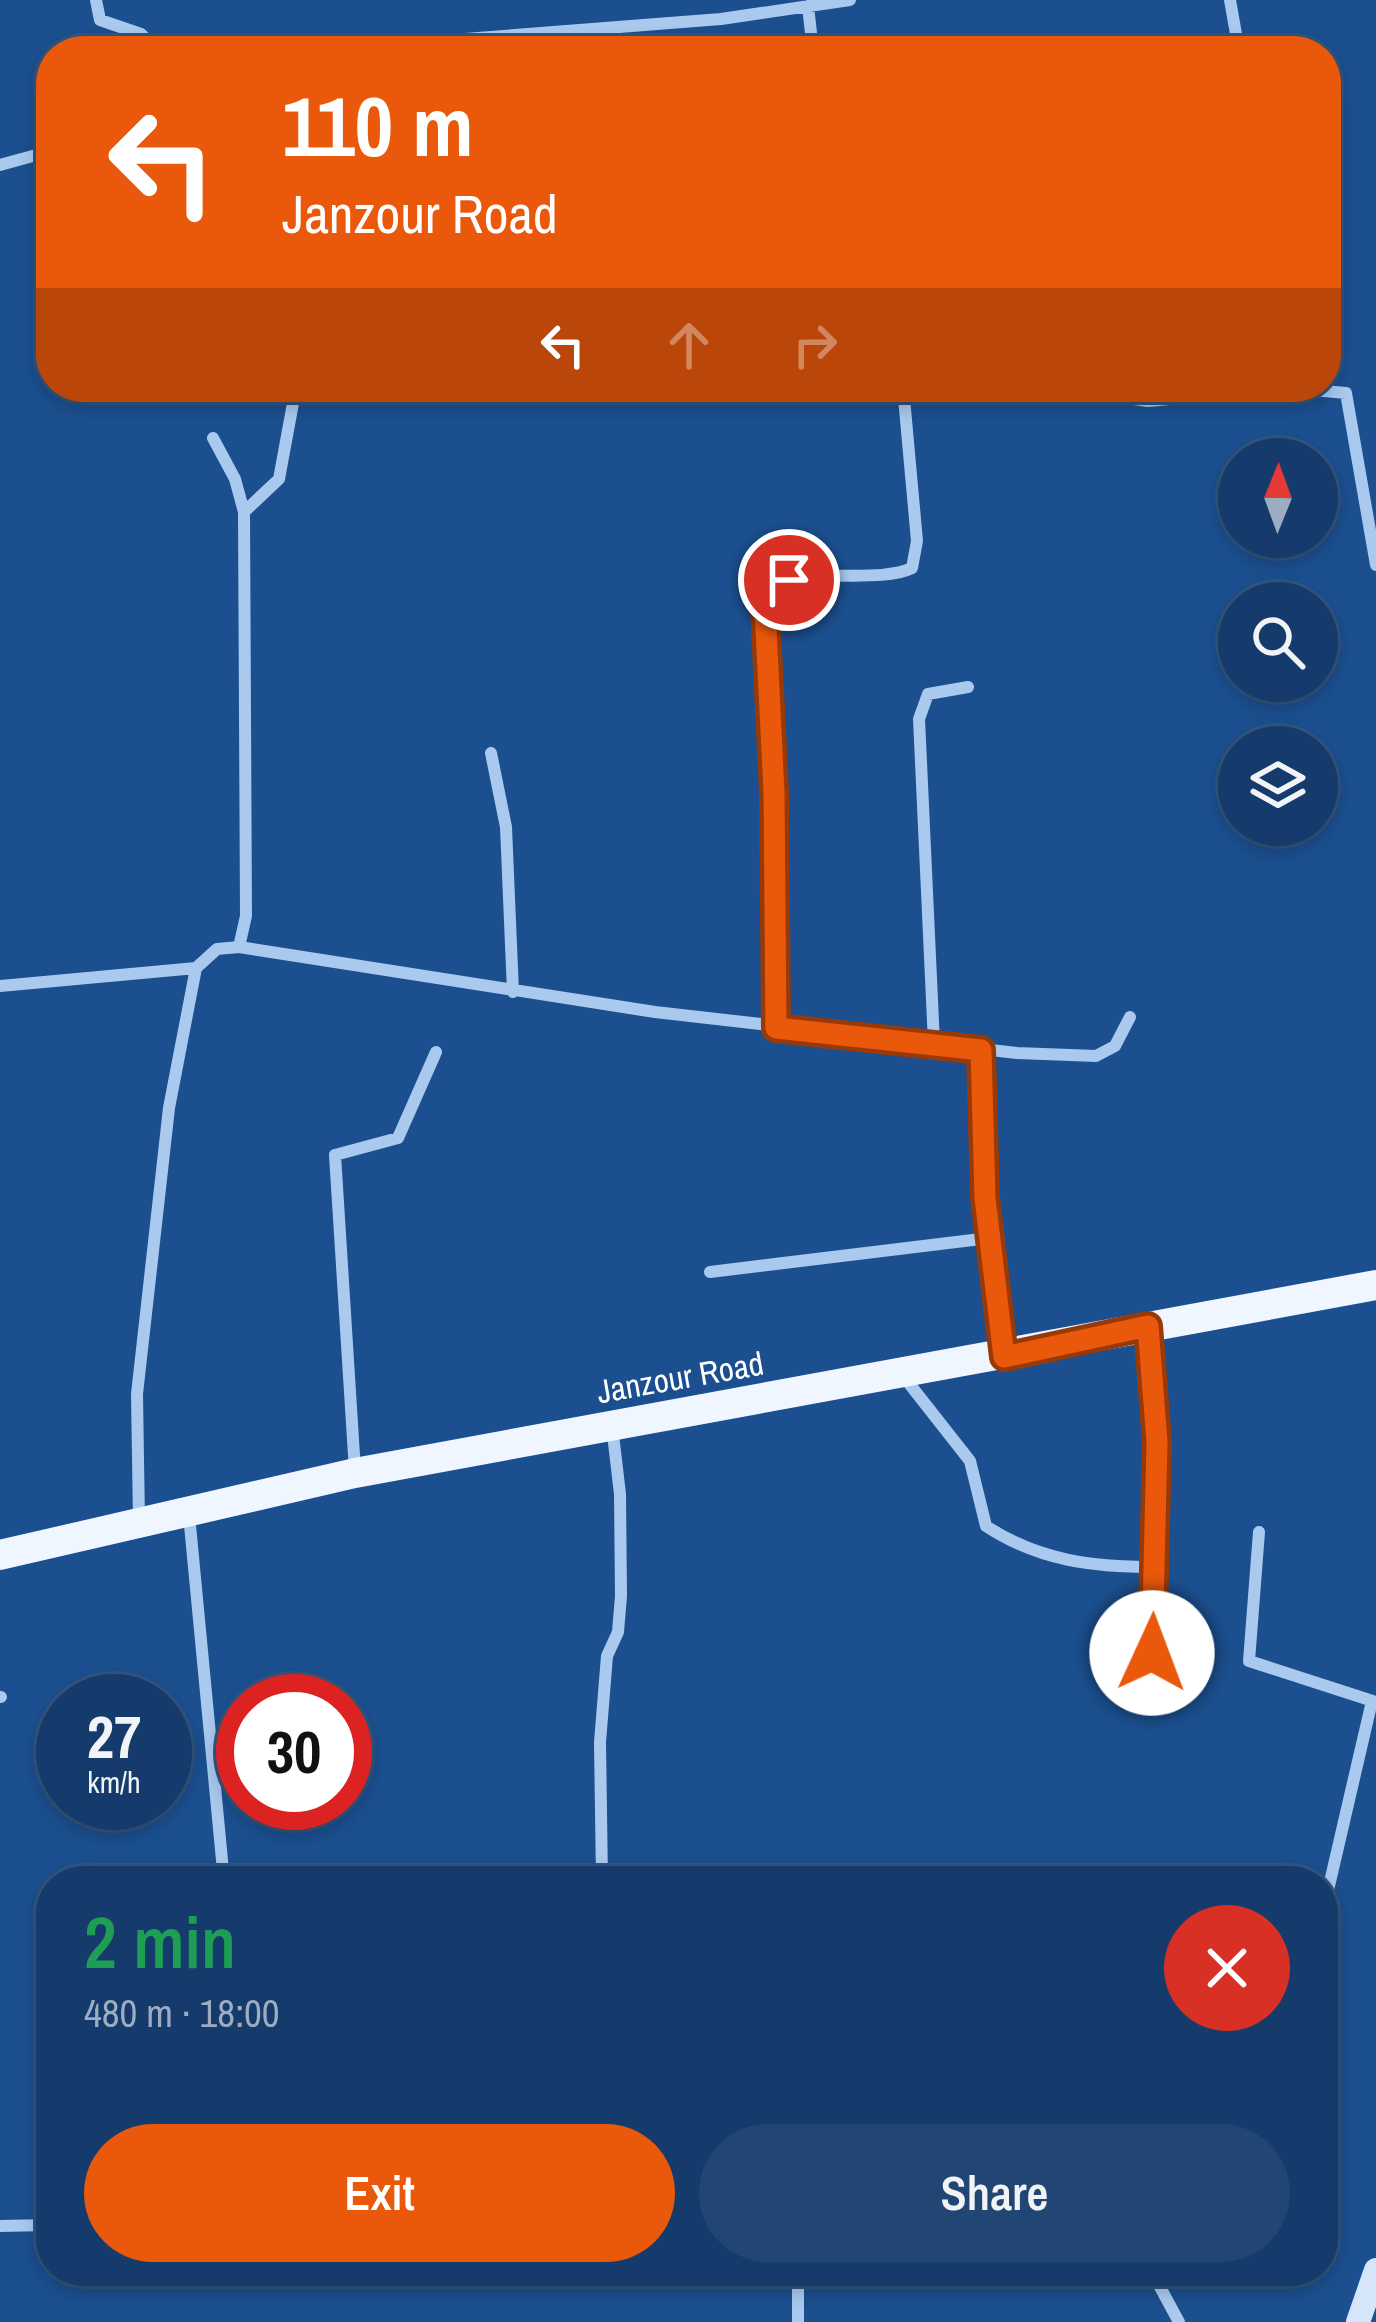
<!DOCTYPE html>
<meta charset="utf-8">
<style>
body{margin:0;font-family:"Archivo Narrow",sans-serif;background:#214673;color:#f1f3f6;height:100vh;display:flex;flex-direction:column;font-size:45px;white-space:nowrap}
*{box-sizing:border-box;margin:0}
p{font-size:39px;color:#9dadc1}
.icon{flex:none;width:66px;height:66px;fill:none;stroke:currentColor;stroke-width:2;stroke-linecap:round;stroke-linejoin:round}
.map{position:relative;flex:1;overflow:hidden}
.drawer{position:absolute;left:36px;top:1866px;width:1302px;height:420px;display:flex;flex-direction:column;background:#143b6b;border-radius:48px;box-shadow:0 6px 18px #0003,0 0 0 3px #33557e}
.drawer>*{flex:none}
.top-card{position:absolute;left:36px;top:36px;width:1305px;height:366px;border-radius:48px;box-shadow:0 6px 18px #0003,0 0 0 3px #33557e;background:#ea580c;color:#fff;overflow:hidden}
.needle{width:78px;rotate:1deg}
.buttons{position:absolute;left:1218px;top:438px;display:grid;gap:24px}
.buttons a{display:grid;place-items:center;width:120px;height:120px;border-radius:50%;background:#143b6b;box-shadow:0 6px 18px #0003,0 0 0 3px #33557e;font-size:60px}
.speed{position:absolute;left:36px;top:1674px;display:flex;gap:24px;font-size:60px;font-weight:700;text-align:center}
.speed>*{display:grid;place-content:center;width:156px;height:156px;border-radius:50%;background:#143b6b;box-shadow:0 6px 18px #0003,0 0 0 3px #33557e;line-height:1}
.speed small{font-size:30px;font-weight:400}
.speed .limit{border:18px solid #d22;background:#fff;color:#111}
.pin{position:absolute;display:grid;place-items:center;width:102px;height:102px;color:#fff;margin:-51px;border:6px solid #fff;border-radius:50%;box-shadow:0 3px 12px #0007}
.me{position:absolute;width:132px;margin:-66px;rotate:2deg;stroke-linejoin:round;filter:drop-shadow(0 0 9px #0008)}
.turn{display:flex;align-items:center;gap:42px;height:252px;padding:0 48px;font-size:54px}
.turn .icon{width:156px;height:156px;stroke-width:2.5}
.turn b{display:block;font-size:84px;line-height:102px}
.lanes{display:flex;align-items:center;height:114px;padding:0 48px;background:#0003;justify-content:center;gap:60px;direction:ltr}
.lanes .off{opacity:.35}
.round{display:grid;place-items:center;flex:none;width:126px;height:126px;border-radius:63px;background:#214673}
.overview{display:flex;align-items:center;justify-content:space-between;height:204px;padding:0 48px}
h1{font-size:72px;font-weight:600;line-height:90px;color:#1e9e55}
.button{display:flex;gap:24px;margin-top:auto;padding:24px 48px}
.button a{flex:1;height:138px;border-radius:72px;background:#ea580c;color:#fff;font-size:48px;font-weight:600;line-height:138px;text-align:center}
.button a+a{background:#214673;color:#f1f3f6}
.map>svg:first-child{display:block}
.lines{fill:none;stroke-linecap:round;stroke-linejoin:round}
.street{stroke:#a9c9ee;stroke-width:12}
.secondary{stroke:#d6e6fa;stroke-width:24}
.primary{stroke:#f0f6ff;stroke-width:30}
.route-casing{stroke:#983908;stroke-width:30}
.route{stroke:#ea580c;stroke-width:21}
.labels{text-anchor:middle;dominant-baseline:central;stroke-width:9;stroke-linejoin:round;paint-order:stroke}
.street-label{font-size:33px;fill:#fff;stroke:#1b4f8f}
</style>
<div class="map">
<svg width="1376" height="2322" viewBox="0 0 1376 2322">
<rect width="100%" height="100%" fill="#1b4f8f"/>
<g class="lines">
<path class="street" d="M96,0l4,20 41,14 17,17
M1230,0l9,51
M808,6l5,45
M400,51l52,-11 269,-21 129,-19
M0,165l51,-14
M1123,387l11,12 14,2 144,-13 54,5 30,172
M244,512l35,-33 17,-92
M491,753l15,74 7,165
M239,947l416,65 362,41 79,3 19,-10 15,-29
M0,986l196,-18
M776,1028c0,-120 2,-241 -7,-361 -2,-23 -13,-63 7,-80 25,-22 101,-2 136,-19l5,-27 -14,-154
M934,1043l-15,-324 9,-25 40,-7
M981,1050l3,149 19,155
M710,1272l279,-34
M1148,1327l9,115 -5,211
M904,1377l66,84 16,65c53,35 107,41 169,41
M355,1471l-20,-316 63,-17 38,-86
M189,1515l35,366
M139,1522l-2,-128 32,-286 27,-140 21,-19 22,-2 7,-31 -2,-404 -9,-33 -22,-41
M1259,1532l-10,129 127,41
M0,1697h1
M602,1881l-2,-139 7,-86 11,-24 3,-36 -1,-102 -8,-68
M1323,1912l49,-211
M0,2226l51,-1
M1160,2287l19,35
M798,2322v-51"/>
<path class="secondary" d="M1358,2322l18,-52"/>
<path class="primary" d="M0,1555l355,-82 1021,-188"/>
</g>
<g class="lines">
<g class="route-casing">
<path id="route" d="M789,580l-17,11 -7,17 9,184 2,236 205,22 4,148 19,159 144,-31 9,116 -5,211"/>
</g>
<use href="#route" class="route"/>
</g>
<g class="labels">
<g class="street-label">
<text transform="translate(680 1377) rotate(-10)">Janzour Road</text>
</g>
</g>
</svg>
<div class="buttons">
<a><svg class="needle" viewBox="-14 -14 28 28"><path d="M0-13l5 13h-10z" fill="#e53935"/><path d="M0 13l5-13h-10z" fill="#9dadc1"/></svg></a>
<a><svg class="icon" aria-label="search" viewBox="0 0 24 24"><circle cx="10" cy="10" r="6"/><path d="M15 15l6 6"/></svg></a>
<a><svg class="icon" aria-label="layers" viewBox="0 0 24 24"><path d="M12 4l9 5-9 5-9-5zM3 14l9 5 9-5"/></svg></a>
</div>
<div class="speed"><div>27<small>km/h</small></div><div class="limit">30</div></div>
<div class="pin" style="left:789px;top:580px;background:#d93025"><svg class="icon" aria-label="arrive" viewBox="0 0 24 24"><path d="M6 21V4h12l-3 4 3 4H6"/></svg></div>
<svg class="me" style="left:1152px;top:1653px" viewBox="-20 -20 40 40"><circle r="19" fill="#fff"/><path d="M0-13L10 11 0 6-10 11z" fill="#ea580c"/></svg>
<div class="top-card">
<div class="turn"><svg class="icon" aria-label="left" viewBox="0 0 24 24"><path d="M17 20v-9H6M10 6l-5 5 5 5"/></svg><div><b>110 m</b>Janzour Road</div></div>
<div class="lanes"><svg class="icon" aria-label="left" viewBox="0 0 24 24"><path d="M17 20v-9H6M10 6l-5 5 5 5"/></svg><svg class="icon off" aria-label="ahead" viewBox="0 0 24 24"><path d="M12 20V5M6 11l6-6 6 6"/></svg><svg class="icon off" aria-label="right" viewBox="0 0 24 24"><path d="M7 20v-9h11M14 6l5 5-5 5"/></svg></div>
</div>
<section class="drawer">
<div class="overview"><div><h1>2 min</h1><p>480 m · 18:00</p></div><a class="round" style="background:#d93025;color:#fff"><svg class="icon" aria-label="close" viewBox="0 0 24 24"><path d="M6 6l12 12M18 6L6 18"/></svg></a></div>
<div class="button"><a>Exit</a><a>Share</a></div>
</section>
</div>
